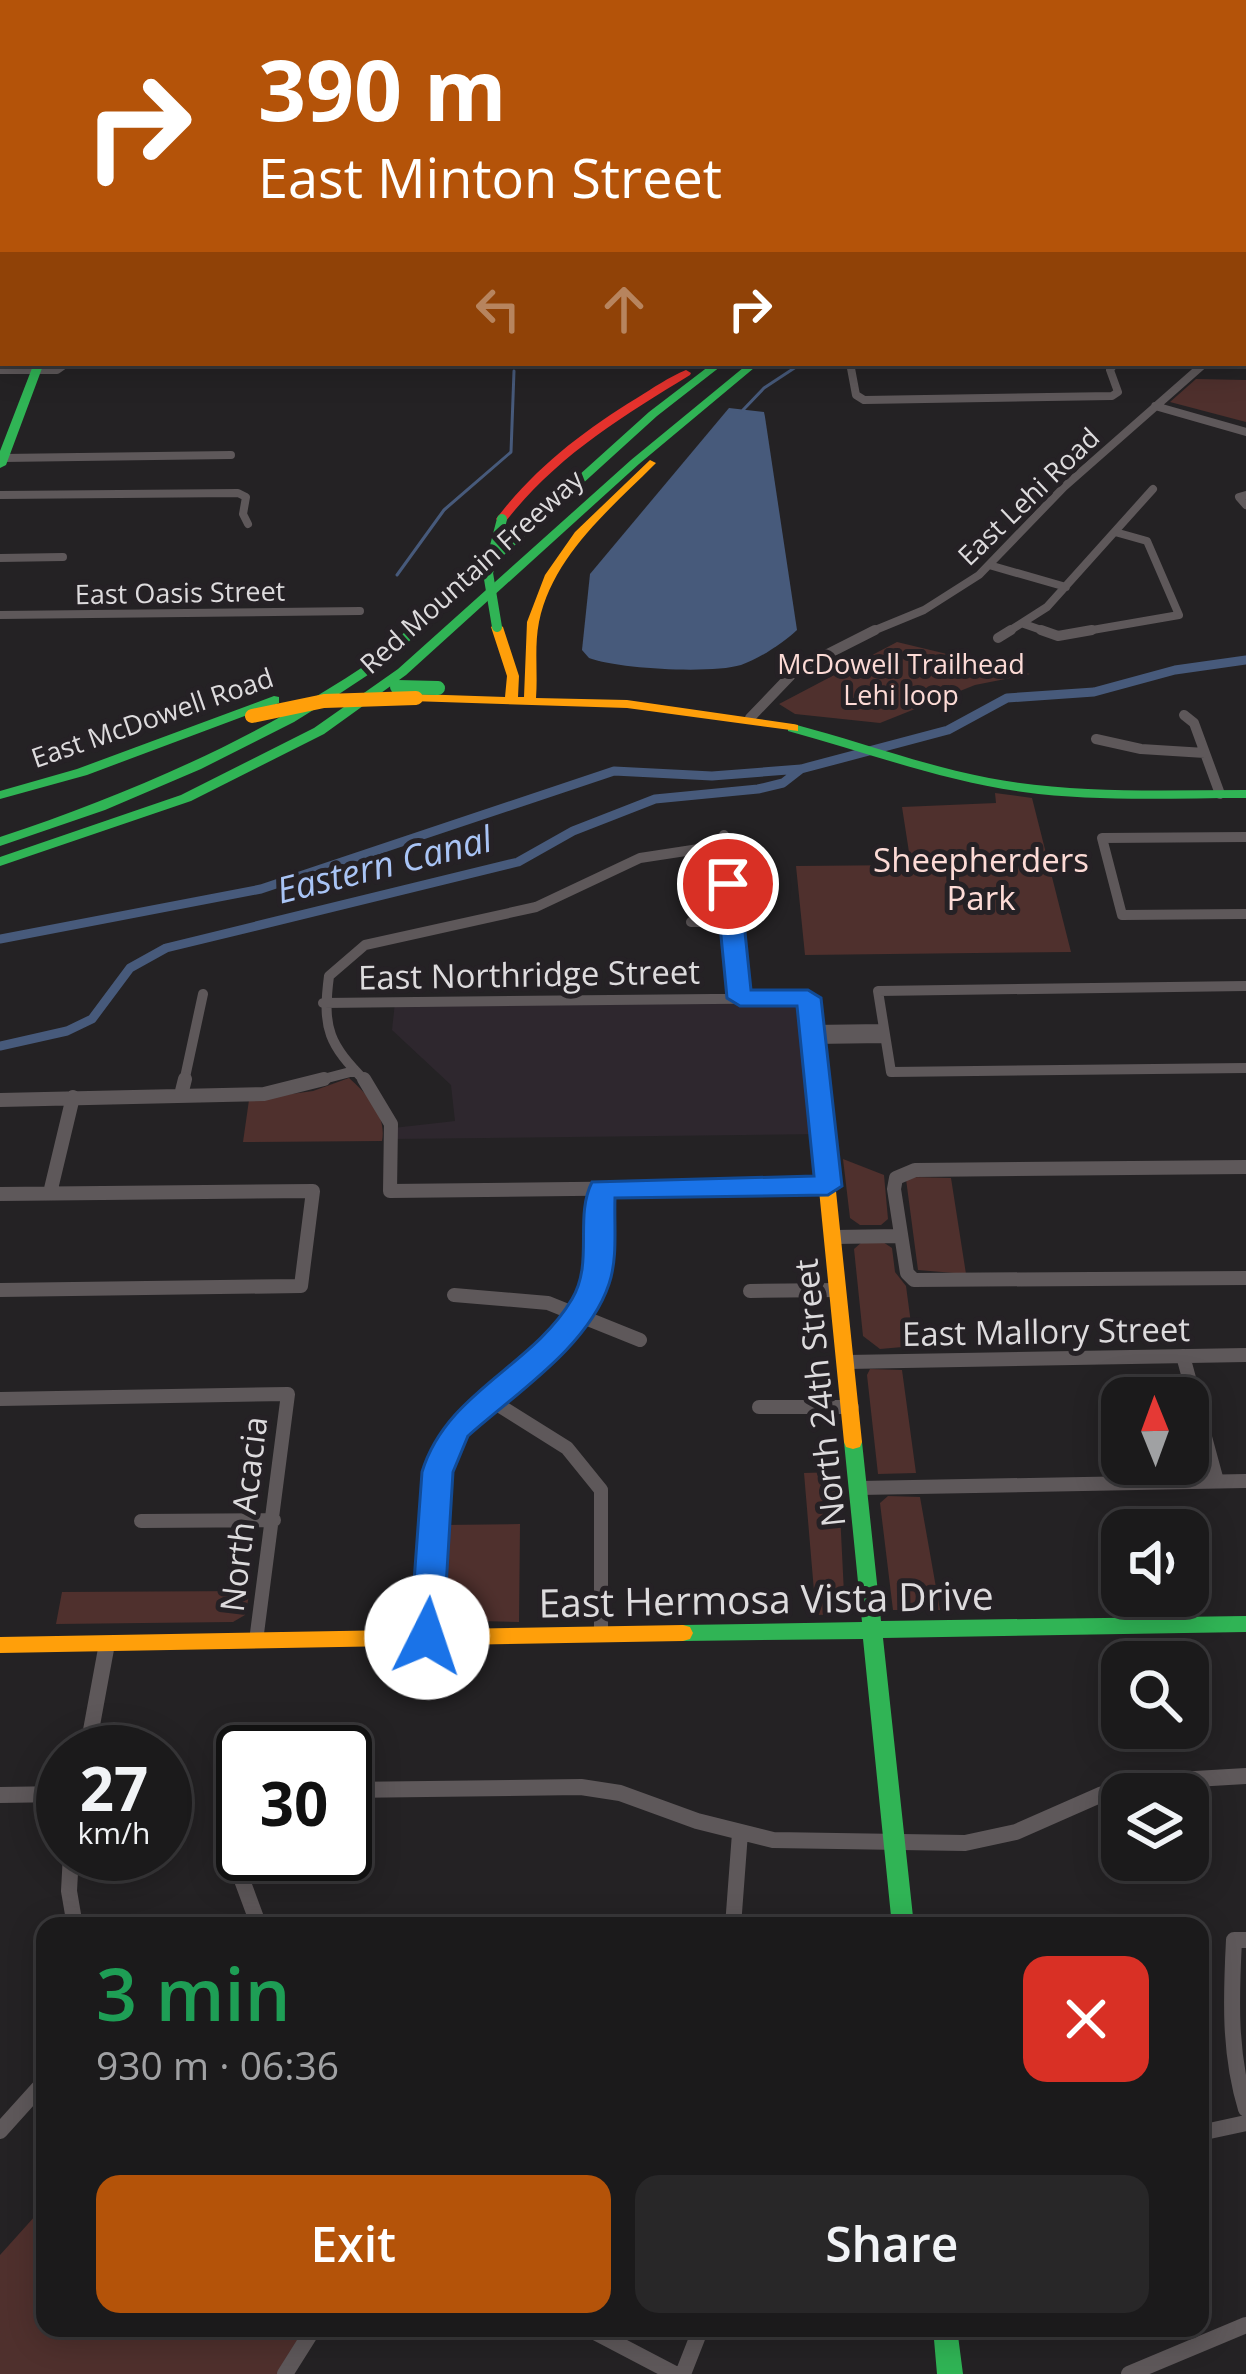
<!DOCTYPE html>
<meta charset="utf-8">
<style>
body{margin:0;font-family:"Open Sans",sans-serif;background:#282728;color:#f1f3f6;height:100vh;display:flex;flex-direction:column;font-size:45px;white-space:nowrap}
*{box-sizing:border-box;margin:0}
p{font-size:39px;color:#a0a1a3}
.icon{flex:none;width:66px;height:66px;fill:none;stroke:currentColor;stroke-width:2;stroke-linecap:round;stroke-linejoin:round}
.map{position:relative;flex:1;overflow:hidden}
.drawer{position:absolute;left:36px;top:1917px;width:1173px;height:420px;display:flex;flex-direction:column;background:#1b1a1b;border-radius:24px;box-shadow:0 6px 30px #0003,0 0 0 3px #39383a}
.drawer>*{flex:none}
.hud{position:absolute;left:0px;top:0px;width:1248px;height:366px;box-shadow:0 6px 30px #0003,0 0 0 3px #39383a;background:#b45309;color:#fff;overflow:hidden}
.needle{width:78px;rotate:359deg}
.fabs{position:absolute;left:1101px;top:1377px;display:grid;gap:24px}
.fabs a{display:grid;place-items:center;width:108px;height:108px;border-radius:24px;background:#1b1a1b;box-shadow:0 6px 30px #0003,0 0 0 3px #39383a;font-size:60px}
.speed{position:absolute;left:36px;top:1725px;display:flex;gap:24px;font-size:60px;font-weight:700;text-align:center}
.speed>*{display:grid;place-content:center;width:156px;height:156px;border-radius:50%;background:#1b1a1b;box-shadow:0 6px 30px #0003,0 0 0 3px #39383a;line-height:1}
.speed small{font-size:30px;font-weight:400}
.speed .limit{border:6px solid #111;border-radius:18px;background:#fff;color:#111}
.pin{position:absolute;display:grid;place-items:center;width:102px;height:102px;color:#fff;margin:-51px;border:6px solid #fff;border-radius:50%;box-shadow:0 3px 12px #0007}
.me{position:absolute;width:132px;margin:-66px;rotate:4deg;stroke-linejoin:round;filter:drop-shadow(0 0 9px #0008)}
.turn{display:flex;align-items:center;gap:42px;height:252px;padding:0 60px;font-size:54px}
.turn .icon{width:156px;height:156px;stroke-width:2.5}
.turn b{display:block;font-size:84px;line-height:102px}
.lanes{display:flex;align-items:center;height:114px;padding:0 60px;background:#0003;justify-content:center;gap:60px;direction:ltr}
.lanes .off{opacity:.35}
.round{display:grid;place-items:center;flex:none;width:126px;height:126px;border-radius:24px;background:#282728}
.overview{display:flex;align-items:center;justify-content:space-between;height:204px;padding:0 60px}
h1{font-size:72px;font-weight:600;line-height:90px;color:#1e9e55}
.cta{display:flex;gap:24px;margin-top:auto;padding:24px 60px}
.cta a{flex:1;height:138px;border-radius:24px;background:#b45309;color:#fff;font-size:48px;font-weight:600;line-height:138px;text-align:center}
.cta a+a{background:#282728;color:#f1f3f6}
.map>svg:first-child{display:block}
.built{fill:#2e272e}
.green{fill:#4f302d}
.water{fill:#475a7b}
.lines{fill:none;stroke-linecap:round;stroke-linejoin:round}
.stream{stroke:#475a7b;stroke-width:3}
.canal{stroke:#475a7b;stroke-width:9}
.river{fill:#475a7b;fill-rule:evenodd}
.street-far3{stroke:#5e585a;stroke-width:8}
.street-far2{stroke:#5e585a;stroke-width:10}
.street-far1{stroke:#5e585a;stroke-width:14}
.street{stroke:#5e585a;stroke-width:16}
.fast{fill:#30b455;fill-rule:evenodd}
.slow{fill:#ff9f0a;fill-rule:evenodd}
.jam{fill:#e5322d;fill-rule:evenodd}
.fast-bridge-far1{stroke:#30b455;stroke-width:10}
.fast-bridge{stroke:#30b455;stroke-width:14}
.slow-bridge{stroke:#ff9f0a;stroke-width:14}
.route{fill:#1a73e8;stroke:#114b97;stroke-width:3}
.labels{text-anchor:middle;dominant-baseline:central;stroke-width:10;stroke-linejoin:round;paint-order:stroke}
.far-street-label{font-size:27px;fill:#dddbdd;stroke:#252125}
.far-park-label{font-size:27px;fill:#fddbd6;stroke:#252125}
.park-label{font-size:33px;fill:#fddbd6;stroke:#252125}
.street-label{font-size:33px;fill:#dddbdd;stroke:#252125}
.water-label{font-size:36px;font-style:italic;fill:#a9c4f5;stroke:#252125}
.near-street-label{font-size:39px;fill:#dddbdd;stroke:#252125}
</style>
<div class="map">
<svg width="1246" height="2374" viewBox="0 0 1246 2374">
<rect width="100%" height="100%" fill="#242224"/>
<path class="built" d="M808,998l16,136 -431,5v-11l62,-7 -4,-36 -59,-55 3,-28z"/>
<path class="green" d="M1196,379l50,1v42l-76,-20z
M897,642l133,32 -55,11 -95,38 -85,-9 -16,-10z
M995,793l37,5 39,154 -266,3 -9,-89 115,-1 -9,-58 94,-4z
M349,1078c18,16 38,37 33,63l-139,1 6,-42 64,-9z
M843,1159l41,16 4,44 -7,6h-21l-10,-7z
M910,1177l41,1 15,96 -48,-4 -12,-91z
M862,1242h21l9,6 3,24 11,14 8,60 -34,3 -17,-13 -9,-87z
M870,1369l32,1 14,103 -38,1 -11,-99z
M838,1472l7,142 -29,1 -12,-142z
M888,1496l32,1 20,113h-47l-13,-107z
M520,1524l-1,98 -80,-2 4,-95z
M250,1591l-5,24 -12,7 -177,2 6,-32z
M45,2205v123h269l-29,46h-285v-119z"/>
<path class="water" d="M729,408l35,4 1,5 32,213c-14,13 -38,29 -56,35 -30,9 -123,4 -152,-7l-7,-8 8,-76z"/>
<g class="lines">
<path class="stream" d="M743,410l21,-22 38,-25
M397,575l47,-65 67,-58 3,-81"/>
<path class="canal" d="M0,939l261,-50 353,-118 98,5 89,-7 147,-39 59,-32 87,-6 81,-22 71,-10
M0,1046l67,-15 25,-12 38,-51 36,-20 352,-86 55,-31 82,-32 103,-10 25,-6 18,-14"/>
<path class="river" d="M522,0h44l12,3h-44z
M1245,7h1v6h-1z"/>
<path class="street-far3" d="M850,363l6,32 8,5 248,-4 6,-4 -8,-22 5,-7
M0,370h57l10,-7
M1155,406l91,26
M3,458l228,-3
M0,495l238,-2 8,4 -3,17 5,10
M1246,495l-7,2 7,8
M0,558l63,-1
M989,565l77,22
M0,615l360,-4
M1024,624l26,9
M868,633l56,-23 55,-35 85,-88 141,-124
M1006,633l41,-26 106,-118
M1075,633l104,-18 -32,-74 -32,-9"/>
<path class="street-far2" d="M1041,630l17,6 34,-6
M998,638l13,-8
M1184,715l10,8 26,71
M750,718l46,-48 79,-40
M1096,739l45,10 64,4
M724,835l15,163
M1246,837l-144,1 20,77 124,-1
M691,922h40
M1246,986l-368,5 13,81 355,-4
M323,1003l485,-5
M812,1030l72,-1
M813,1039l72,-1
M184,1082l19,-88
M312,1082l42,-11
M366,1082c-37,-38 -44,-52 -37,-106l36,-31 171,-38 104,-49 85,-13"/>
<path class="street-far1" d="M364,1079l27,45 -1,67 438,-5
M181,1095l4,-16
M0,1100l264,-6 60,-15
M1246,1167l-331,3 -19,8 -2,11 13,84 7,7 332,-2
M50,1193l23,-96
M0,1194l313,-3 -12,95 -301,4
M834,1237l67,-1
M750,1291l89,-1
M454,1295l94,8 92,37
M1183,1356l34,125
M847,1362l399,-7
M0,1399l288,-5 -32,247
M489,1399l78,49 34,42v144
M759,1407h93
M859,1488l387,-7
M141,1521l133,-1
M427,1637c4,-54 -3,-146 23,-192 13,-23 36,-43 57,-60 80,-67 95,-90 94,-196
M105,1652l2,-9"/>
<path class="street" d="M87,1752l19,-103
M345,1790l236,-3 39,6 77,28 76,19 192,3 51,-11 84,-37 44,-13 102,-6
M0,1795l63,-1
M243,1814l-4,58 20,54
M71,1854l-2,37 6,35
M733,1926l7,-93
M1246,1940h-12c-3,58 -5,113 12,169
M0,2131l45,-50
M1200,2133l46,-10
M587,2328l88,46
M285,2374l29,-46
M683,2374l18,-46
M1129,2374l117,-49"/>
<path class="fast" d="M186,0h8l-1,3h-8z
M34,363h10l-38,102 -6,3v-17z
M713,363h12l-68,53 -274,249 -44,29 -45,28 -93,47 -96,41 -105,36v-9c133,-44 258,-99 375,-178l274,-247z
M749,363h11l-121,101 -233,211 -82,59 -133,67 -191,65v-9l181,-62 133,-67 84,-59 233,-209z
M274,696l5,1v6l-192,72 -87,24v-8l77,-22z
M793,724c65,17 129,41 196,54 85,16 171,12 257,12v8c-74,0 -149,4 -223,-6 -81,-11 -157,-40 -235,-61v-6z
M853,1435l7,2 2,5 19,179 365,-5v16l-363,6 31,288h-22l-29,-287 -180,2 -7,-2 -3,-6 3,-6 7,-2 179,-3 -18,-180 2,-5z
M933,2328h24l6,46h-26z"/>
<path class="slow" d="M650,460l6,3 -2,2c-46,46 -101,91 -115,157 -5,25 -1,51 -3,76l91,2 166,24 5,1v6l-171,-23 -216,-7 -1,-3 6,-4 89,3 2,-21 -16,-49 6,-4 6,4 16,49 -1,21h6l3,-75 18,-47 30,-43z
M808,993l8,5 46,444 -2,5 -7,2 -7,-2 -2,-5 -44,-444z
M683,1625l7,2 3,6 -3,6 -7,2 -683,12v-16z"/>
<path class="jam" d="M1245,130h1v6h-1z
M686,370l5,3 -1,2c-69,42 -134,82 -184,146h-8l-2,-2c39,-51 87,-88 141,-121 16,-10 32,-21 49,-28z"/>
<path class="fast-bridge-far1" d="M497,627l-9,-54 14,-54"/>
<path class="fast-bridge" d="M397,687l41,1"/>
<path class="slow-bridge" d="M252,716l72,-15 92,-3"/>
</g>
<path class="route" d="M728,876l12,8 11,106h57l13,8 21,188 -14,9 -213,3c-1,28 3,60 -6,86 -21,63 -93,109 -141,152l-15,36 -10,165 -4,10 -12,4 -12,-4 -5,-10 12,-165c24,-80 110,-105 150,-173 22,-37 2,-81 20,-117l222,-6 -17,-170h-57l-13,-8 -11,-114z"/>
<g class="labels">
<g class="far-street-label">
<text transform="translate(1028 496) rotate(-44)">East Lehi Road</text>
<text transform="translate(471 571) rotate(-42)">Red Mountain Freeway</text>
<text transform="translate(180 592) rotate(-1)">East Oasis Street</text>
<text transform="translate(152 717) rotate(-19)">East McDowell Road</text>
</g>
<g class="far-park-label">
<text x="901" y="663">McDowell Trailhead<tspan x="901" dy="31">Lehi loop</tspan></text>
</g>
<g class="park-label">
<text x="981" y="859">Sheepherders<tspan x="981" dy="38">Park</tspan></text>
</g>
<g class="street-label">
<text transform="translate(529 974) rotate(-1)">East Northridge Street</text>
<text transform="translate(1046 1331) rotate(-1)">East Mallory Street</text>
<text transform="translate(819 1393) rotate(-96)">North 24th Street</text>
<text transform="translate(243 1514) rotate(-83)">North Acacia</text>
</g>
<g class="water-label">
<text transform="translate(384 864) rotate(-14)">Eastern Canal</text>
</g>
<g class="near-street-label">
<text transform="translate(766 1598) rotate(-1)">East Hermosa Vista Drive</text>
</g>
</g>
</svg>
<div class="fabs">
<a><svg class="needle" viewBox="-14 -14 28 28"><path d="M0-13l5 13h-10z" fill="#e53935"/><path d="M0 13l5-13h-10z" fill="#a0a1a3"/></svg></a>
<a><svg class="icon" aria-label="sound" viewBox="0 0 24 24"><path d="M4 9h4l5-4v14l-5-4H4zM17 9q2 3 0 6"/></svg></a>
<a><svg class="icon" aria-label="search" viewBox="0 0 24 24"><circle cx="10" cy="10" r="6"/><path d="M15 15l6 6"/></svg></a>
<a><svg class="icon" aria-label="layers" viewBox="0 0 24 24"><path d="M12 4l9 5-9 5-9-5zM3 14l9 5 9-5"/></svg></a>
</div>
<div class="speed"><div>27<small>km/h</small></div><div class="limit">30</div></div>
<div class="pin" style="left:728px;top:884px;background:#d93025"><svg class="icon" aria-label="arrive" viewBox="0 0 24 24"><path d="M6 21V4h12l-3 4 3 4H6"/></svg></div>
<svg class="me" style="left:427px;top:1637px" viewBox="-20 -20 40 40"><circle r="19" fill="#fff"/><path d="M0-13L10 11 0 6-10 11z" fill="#1a73e8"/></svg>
<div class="hud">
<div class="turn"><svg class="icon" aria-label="right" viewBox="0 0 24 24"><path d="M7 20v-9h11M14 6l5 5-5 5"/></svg><div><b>390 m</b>East Minton Street</div></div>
<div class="lanes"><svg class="icon off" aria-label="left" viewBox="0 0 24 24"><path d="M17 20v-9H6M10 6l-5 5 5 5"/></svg><svg class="icon off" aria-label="ahead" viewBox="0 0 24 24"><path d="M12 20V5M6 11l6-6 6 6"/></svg><svg class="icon" aria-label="right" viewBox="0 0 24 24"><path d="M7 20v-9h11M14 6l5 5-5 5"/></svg></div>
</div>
<section class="drawer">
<div class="overview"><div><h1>3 min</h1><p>930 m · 06:36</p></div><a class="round" style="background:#d93025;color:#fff"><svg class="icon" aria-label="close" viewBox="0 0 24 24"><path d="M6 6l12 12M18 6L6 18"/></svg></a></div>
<div class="cta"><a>Exit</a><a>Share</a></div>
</section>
</div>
